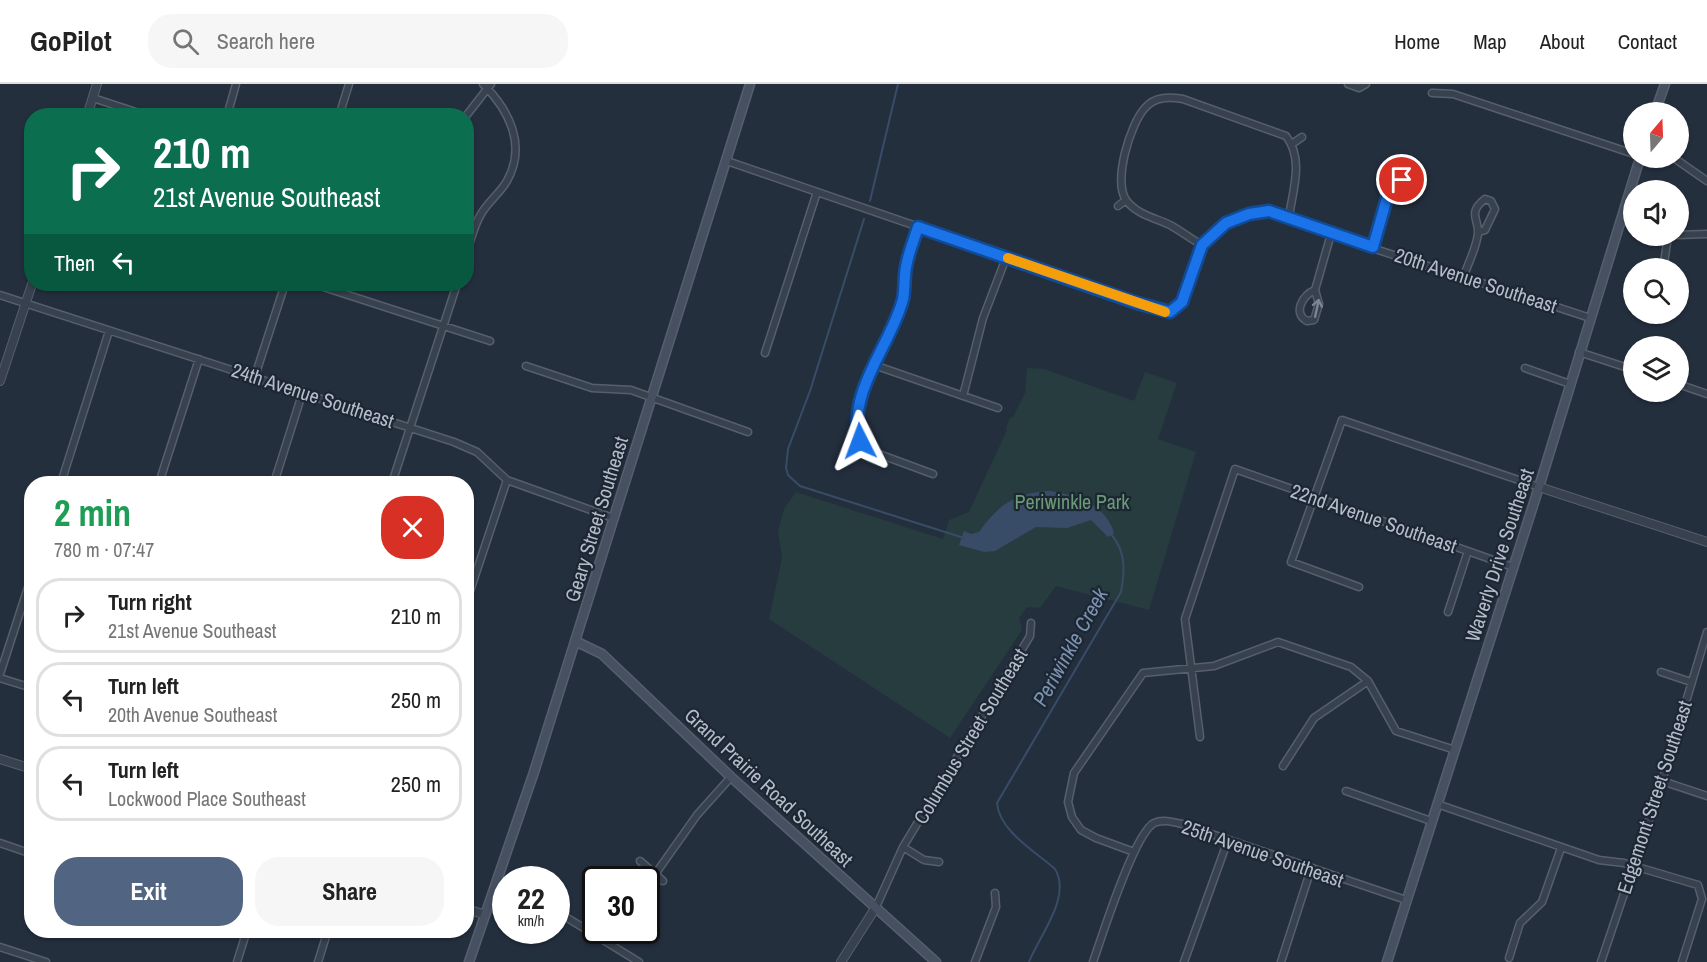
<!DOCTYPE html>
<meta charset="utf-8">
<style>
body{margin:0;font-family:"Archivo Narrow",sans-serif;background:#f6f6f6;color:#222;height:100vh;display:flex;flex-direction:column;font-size:22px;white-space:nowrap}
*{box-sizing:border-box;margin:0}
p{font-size:20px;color:#767676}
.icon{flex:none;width:33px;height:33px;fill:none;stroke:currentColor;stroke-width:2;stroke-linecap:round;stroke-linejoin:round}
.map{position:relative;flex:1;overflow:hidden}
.details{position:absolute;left:24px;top:392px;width:450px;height:462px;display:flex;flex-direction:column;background:#fff;border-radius:24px;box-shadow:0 2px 4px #0004}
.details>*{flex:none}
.top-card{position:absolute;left:24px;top:24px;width:450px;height:183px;border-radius:24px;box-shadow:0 2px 4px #0004;background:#0b6e4f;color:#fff;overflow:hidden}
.needle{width:39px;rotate:19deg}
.fabs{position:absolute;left:1623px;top:18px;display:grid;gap:12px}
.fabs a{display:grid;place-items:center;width:66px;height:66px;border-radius:50%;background:#fff;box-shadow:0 2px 4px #0004;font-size:30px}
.speed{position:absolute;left:492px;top:782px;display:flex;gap:12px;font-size:30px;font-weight:700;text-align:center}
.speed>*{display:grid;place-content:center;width:78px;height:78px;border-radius:50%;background:#fff;box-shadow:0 2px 4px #0004;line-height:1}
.speed small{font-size:15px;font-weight:400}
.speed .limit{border:3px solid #111;border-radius:9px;background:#fff;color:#111}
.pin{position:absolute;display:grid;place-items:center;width:51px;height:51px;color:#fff;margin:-26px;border:3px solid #fff;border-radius:50%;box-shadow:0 2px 6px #0007}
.me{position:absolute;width:66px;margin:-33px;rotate:357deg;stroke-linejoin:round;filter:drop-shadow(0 0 4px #0008)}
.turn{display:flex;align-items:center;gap:21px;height:126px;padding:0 30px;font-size:27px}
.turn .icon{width:78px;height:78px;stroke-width:2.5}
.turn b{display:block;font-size:42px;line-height:51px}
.then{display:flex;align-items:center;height:57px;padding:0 30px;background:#0003;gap:12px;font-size:22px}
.round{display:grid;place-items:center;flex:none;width:63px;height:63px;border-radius:24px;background:#f6f6f6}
.headline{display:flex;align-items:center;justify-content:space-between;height:102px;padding:0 30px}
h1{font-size:36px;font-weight:700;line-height:45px;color:#1e9e55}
.action{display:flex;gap:12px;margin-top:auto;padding:12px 30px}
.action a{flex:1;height:69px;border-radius:24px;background:#516482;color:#fff;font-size:24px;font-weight:700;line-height:69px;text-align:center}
.action a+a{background:#f6f6f6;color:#222}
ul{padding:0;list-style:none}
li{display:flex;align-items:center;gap:18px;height:75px;margin:0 12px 9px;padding:0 18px;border:3px solid #e0e0e0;border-radius:24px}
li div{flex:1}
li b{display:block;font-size:22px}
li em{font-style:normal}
header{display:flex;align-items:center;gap:36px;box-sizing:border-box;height:84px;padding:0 30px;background:#fff;border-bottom:2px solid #e0e0e0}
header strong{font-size:28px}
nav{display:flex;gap:33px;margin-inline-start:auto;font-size:21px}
.search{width:420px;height:54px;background:#f6f6f6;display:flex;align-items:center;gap:15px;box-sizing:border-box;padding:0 21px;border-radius:24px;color:#767676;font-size:22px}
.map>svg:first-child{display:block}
.green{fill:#263c3f}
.water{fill:#394c67}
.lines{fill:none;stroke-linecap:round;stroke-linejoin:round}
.stream{stroke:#394c67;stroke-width:2}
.minor-casing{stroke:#565f6c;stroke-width:9}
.tertiary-casing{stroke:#565f6c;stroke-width:10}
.secondary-casing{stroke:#565f6c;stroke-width:11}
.minor{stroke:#38414e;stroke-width:6}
.tertiary{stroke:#38414e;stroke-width:8}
.secondary{stroke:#465061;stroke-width:8}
.oneway{stroke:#7c8592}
.route-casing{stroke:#114b97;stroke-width:15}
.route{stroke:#1a73e8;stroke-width:10}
.slow{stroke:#f59e0b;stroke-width:10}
.labels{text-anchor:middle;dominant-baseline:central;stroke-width:4.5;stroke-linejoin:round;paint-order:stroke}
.street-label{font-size:20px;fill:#b4bcc9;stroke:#1d2633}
.park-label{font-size:20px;fill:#6b9a76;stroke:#1d2633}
.water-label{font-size:21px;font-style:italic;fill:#7c92b1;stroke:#1d2633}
</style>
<header>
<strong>GoPilot</strong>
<div class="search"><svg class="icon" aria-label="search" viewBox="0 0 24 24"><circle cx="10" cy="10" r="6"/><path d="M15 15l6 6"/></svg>Search here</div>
<nav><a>Home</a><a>Map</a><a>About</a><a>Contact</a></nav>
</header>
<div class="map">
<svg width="1707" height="878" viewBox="0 0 1707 878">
<rect width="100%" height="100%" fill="#242f3e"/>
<path class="green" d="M1027,284l17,1 90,32 11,-29 32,11 -19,56 38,13 -47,158 -93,-24 -16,22 -13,-1 -8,11 3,12 -72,108 -181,-119 13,-61 -4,-27 6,-22 12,-17 147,47 6,-19 20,-8 38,-82 -1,-2 4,-10 3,-1 12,-24z"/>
<path class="water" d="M1050,407c27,4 56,14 64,42l-6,4 -17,-17 -24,8 -31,-1 -41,24 -11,1 -25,-7 5,-14 7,3 8,-2c20,-28 36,-39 71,-41z"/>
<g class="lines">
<path class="stream" d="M870,117l28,-117
M864,135l-54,172 -22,58 -2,19 2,7 12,11 164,52
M1029,878c10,-26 43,-65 26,-93 -19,-17 -56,-38 -58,-66l124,-211c4,-22 5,-40 -10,-58"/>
<g class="minor-casing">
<path id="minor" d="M1348,0l11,4 7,-4
M1432,9l21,1 181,60
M93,14l55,18
M227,32l9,-32
M339,32l10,-32
M466,32l25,-32
M1292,60l10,-7
M1674,74l33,23
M727,77l439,151 10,-3 6,-7c13,-40 21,-77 68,-88 31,-7 55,11 83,21 85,29 171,54 257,83
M1118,122l8,-6
M918,143l-12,37 -3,35 -34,78 -13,51 4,13 8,9 65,24
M1678,151l29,-1
M1202,161c-11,-6 -21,-14 -32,-20 -14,-7 -33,-10 -44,-25 -13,-19 4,-76 19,-92 10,-12 25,-11 38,-9l103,37c18,23 7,54 3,80
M1373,163l14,-50c-8,-9 -6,-22 4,-30h7l5,4 -5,21 -11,5
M466,170c5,-14 8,-28 15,-40 7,-12 19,-21 26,-33 20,-36 2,-71 -24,-97
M1664,179l4,-27
M1464,192c4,-13 13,-29 14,-43 1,-14 -11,-20 7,-34l6,2 4,8 -10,21 -6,2
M314,200l176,57
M1315,206l4,14 -5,16 -7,1c-15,-8 -4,-26 8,-31l16,-56
M0,211l454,147 23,10 30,28 106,38
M1579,268l55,18
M765,269l52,-161
M874,281l124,43
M526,282l66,22 39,2 117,42
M1525,284l45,16
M255,292l30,-92
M1678,300l29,10
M963,312l20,-78 23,-60
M61,399l48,-152
M159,399l40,-124
M274,399l29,-92
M392,399l65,-199
M1359,503l-68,-25 51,-142 197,67
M466,519l41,-123
M1448,528l20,-61
M1661,588l30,10
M0,590l32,-99
M0,594l32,10
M1200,653l-15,-118 50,-150 278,98
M1283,682l31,-48 54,-37
M1662,697l45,15
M1346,707l85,30
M1437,720l162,56 25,3 74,22 4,14 -20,63
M0,759l32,11
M903,763l21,13 15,2
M1134,768l-38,-14 -15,-8 -9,-13 -4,-15 6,-29 69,-100 71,-7 64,-24 73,25 17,14 28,50 59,19
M640,777l23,20
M656,789l41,-58 34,-38
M876,823l27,-60 127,-211 1,-13
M556,827l83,51
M0,863l46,15
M1509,874l11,-35 22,-21 19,-54
M237,878l10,-32
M318,878l10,-32
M975,878l21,-55 -1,-14
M1093,878c9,-26 41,-128 61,-139 9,-4 19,-1 28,1l224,76
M1184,878l44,-122
M1281,878l30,-93
M1601,878l61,-181 45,-149"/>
</g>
<g class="tertiary-casing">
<path id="tertiary" d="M87,32l10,-32
M0,297l32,-97
M1539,403l168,55
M0,675l32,10
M466,825l17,5
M841,878l35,-55"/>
</g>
<g class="secondary-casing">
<path id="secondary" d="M1655,28l10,-28
M575,557l27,13 129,123 205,185
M469,878l65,-190 216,-688
M1387,878l152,-475 101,-329"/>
</g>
<use href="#minor" class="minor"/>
<use href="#tertiary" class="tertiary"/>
<use href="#secondary" class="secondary"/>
</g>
<defs><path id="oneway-shaft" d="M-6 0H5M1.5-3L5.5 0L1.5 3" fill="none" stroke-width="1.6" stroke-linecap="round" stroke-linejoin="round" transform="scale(1.5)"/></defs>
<use class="oneway" href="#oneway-shaft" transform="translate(1317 224) rotate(-78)"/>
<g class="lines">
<g class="route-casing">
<path id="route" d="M860,357c-14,-48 32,-98 43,-142 2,-10 1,-22 3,-32 2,-13 8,-27 12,-40l219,76 33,9 12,-10 20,-57 24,-22 23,-9 20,-3 104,36 14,-49 11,-6 4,-12"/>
</g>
<use href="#route" class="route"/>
<path class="slow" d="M1008,174l157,54"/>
</g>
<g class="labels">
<g class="street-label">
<text transform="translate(1476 196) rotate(18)">20th Avenue Southeast</text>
<text transform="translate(313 311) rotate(18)">24th Avenue Southeast</text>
<text transform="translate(1374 434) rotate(19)">22nd Avenue Southeast</text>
<text transform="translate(596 435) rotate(-73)">Geary Street Southeast</text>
<text transform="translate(1499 471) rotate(-72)">Waverly Drive Southeast</text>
<text transform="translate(970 652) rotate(-59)">Columbus Street Southeast</text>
<text transform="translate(769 703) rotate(43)">Grand Prairie Road Southeast</text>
<text transform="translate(1654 713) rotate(-72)">Edgemont Street Southeast</text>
<text transform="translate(1263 769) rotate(19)">25th Avenue Southeast</text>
</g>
<g class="park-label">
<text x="1072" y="417">Periwinkle Park</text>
</g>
<g class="water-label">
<text transform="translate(1070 563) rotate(-61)">Periwinkle Creek</text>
</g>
</g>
</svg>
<div class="fabs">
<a><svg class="needle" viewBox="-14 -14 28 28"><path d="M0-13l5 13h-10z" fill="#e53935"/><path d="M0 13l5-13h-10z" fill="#767676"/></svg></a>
<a><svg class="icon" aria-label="sound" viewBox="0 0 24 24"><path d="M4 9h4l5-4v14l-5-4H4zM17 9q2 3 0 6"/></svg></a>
<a><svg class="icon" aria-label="search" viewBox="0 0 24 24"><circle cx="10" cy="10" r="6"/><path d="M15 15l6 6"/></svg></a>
<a><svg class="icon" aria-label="layers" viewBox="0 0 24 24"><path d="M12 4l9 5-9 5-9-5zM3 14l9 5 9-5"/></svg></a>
</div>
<div class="speed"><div>22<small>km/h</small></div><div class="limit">30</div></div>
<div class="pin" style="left:1402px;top:96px;background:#d93025"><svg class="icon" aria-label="arrive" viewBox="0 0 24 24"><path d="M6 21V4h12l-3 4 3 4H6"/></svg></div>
<svg class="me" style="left:860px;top:357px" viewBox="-20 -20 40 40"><path d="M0-17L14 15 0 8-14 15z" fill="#1a73e8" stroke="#fff" stroke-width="4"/></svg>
<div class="top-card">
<div class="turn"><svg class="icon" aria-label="right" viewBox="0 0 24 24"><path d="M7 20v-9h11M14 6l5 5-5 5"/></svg><div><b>210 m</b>21st Avenue Southeast</div></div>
<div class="then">Then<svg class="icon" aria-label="left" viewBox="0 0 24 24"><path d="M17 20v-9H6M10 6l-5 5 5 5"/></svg></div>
</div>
<section class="details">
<div class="headline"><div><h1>2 min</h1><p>780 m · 07:47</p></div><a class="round" style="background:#d93025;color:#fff"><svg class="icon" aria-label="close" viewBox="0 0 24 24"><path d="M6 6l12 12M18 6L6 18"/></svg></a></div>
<ul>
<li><svg class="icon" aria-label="right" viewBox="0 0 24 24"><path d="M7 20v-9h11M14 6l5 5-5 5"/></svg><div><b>Turn right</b><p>21st Avenue Southeast</p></div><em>210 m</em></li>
<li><svg class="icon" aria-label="left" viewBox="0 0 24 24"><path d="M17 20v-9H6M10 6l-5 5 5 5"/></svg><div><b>Turn left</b><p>20th Avenue Southeast</p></div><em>250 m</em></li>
<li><svg class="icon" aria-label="left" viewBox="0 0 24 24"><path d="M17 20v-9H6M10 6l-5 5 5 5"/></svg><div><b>Turn left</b><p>Lockwood Place Southeast</p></div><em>250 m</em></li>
</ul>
<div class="action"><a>Exit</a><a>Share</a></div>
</section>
</div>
